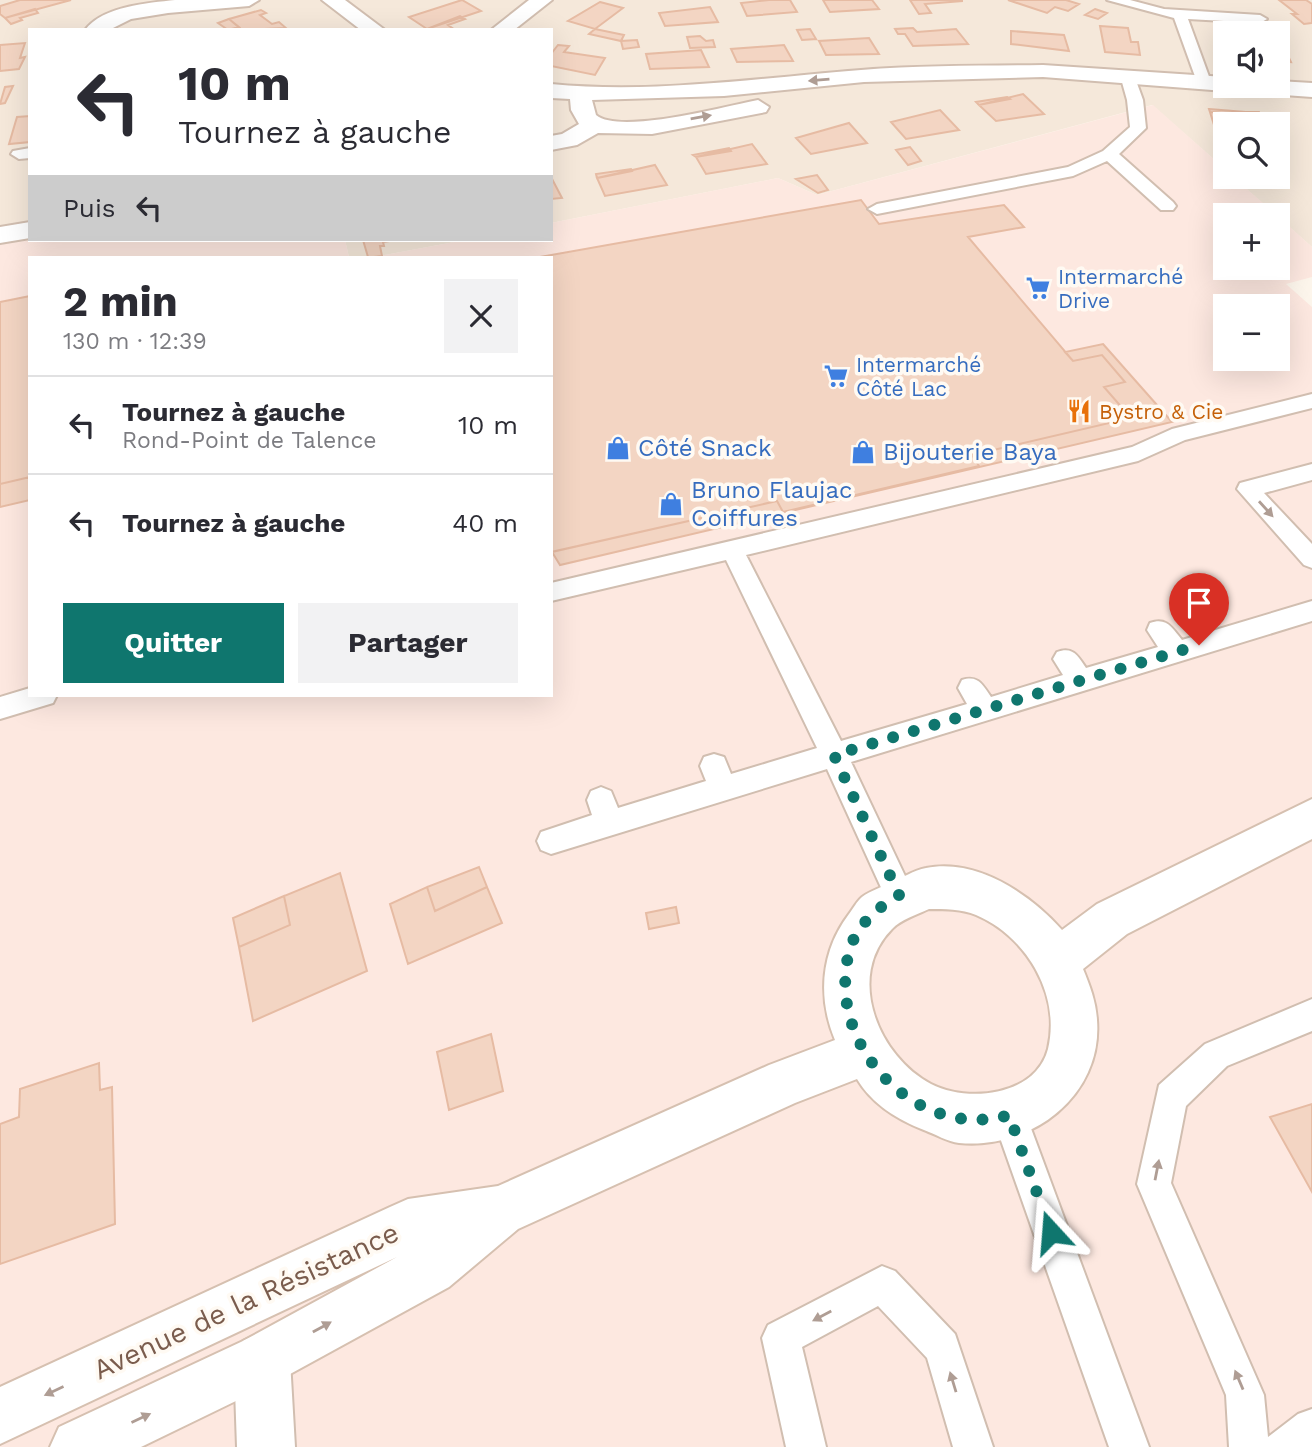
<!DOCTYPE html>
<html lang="fr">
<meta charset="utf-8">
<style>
body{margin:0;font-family:"Work Sans",sans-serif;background:#f2f2f3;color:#2b2b33;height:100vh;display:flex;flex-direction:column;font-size:26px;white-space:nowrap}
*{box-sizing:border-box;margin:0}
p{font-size:23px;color:#7c7c81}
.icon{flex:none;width:38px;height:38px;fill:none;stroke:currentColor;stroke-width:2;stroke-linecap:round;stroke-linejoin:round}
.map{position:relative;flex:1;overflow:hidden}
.drawer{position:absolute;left:28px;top:256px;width:525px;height:441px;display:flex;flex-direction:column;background:#fff;border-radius:0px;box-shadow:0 7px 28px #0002}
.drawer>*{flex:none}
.top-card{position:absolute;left:28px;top:28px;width:525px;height:214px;border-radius:0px;box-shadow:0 7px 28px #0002;background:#fff;color:#2b2b33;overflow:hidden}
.controls{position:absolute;left:1213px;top:21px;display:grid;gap:14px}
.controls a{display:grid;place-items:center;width:77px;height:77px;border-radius:0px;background:#fff;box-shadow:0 7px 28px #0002;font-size:35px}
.pin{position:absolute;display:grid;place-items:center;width:60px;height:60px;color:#fff;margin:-72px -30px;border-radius:50% 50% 50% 0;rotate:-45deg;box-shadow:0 0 7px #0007}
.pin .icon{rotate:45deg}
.me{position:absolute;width:77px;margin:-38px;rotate:341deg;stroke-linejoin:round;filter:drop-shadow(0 0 5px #0008)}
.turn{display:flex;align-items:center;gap:24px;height:147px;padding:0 35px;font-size:32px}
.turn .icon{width:91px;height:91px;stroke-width:2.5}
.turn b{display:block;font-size:49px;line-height:60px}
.then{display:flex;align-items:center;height:66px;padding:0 35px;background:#0003;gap:14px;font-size:26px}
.round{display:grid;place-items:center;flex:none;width:74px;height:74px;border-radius:0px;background:#f2f2f3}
.summary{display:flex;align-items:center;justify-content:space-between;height:119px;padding:0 35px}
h1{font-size:42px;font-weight:700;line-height:52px}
.cta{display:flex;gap:14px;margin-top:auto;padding:14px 35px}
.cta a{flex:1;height:80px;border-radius:0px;background:#0f766e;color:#fff;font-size:28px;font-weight:700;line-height:80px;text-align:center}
.cta a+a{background:#f2f2f3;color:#2b2b33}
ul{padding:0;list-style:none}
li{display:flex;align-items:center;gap:21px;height:98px;padding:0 35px;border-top:2px solid #e1e1e2}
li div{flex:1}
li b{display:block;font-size:26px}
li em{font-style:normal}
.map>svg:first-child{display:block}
.residential{fill:#f5e8da;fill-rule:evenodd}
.commercial{fill:#fde8e0;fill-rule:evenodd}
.building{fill:#f3d5c3;stroke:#e6bba3;stroke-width:2}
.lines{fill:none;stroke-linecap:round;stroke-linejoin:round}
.lane-casing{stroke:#d1beb0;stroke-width:4}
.street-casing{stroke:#d1beb0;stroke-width:4}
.secondary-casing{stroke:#d6c0b0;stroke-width:4}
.lane{fill:#fff;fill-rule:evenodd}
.street{fill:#fff;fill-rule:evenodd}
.secondary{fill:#fff;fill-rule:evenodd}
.oneway{fill:#af9d94}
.route{stroke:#0f766e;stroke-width:12;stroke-dasharray:0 21.6}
.labels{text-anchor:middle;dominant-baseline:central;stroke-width:7;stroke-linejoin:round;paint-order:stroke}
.far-shop-label{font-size:21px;fill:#366cbe;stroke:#fffaf3;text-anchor:start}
.far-food-label{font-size:21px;fill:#c56008;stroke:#fffaf3;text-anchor:start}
.shop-label{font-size:24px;fill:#366cbe;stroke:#fffaf3;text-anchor:start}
.near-street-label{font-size:28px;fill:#7a5c4d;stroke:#fffaf3}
</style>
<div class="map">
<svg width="1312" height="1447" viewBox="0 0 1312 1447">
<rect width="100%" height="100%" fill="#fdf6ec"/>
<path class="residential" d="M0,0h1312v247l-79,-70h45v-53h-53v45l-73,-64 -335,90 -39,-17 -227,45v-193h-521v202l-30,4zM1225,33h53v53h-53z
M345,240h120l-91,17h-25z"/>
<path class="commercial" d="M1153,105l72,64v8h8l44,38h-52v53h53v-52l34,31v30l-26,7 26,23v1140h-1312v-1211l30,-4v8h315l4,17h-319v438h521v-438h-177l91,-17h86v-17l227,-45 39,17zM1225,306h53v53h-53z"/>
<path class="building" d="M20,0h51l-66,18 -5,-4v-8z
M462,0l19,11 -54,18 -18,-12z
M769,0h21l7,12 -50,4 -6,-13z
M823,0h49l7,9 -49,3z
M910,0h52v1l-37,3 6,9 -12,1z
M1008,0h58l13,4 -11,7 -13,-4 -8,6z
M1279,0h27l6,4v19l-8,1 -12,-10h5z
M600,2l23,6 -28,21 -27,-8z
M710,7l8,15 -53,4 -6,-13z
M35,9l3,4 -18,5 2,2 -11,4 -6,-6z
M1095,9l12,4 -9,6 -13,-4z
M261,10l5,3 -6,2 12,9 7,-2 7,6 -44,2 -13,-11z
M460,16l5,3 -17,6 7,5 -28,-1z
M229,19l10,8 -11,3 -10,-7z
M1100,26l28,2 3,14h7l2,13 -35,-3z
M913,28l4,4 39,-3 12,15 -55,2 -8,-12h-7l-3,-5z
M595,29l29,6 -3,6 -32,-7z
M810,29l6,10 -14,1 -5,-10z
M1011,31l53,4 5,16 -58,-7z
M700,36l6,5 7,-1 2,7 -25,1 -3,-11z
M1278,37h1l12,25 -13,-1z
M869,38l10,16 -53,1 -7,-14z
M637,40l2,7 -16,2 -2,-8z
M25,43l-5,15 5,-1 -6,12 -19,2v-26z
M558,45l11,1 -5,6 41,6 -10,17 -44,-9v-12z
M784,45l9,16 -56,1 -6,-13z
M701,50l8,17 -59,2 -4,-15z
M13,86l-8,17 -5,1 5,-17z
M1023,94l21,20 -48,7 -17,-16z
M1007,97l3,2 -31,6 -3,-3z
M1209,109l36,3 1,3 -36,-3z
M940,110l19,20 -53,9 -15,-17z
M1210,112l36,3 -1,-3h14l5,12h-39v5l-10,-1z
M30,116v26l-21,2 8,-27z
M849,123l18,20 -56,11 -15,-16z
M752,144l15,20 -61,10 -10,-17z
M910,147l11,14 -13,4 -12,-15z
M729,148l2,3 -35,6 -3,-2z
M655,165l12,20 -62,11 -8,-18z
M631,169l1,2 -35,7 -1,-4z
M817,175l11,15 -10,3 -22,-14z
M551,177l11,21 -11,1z
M861,200l18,24 125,-19 20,22 -56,10 105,124 29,-6 23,27 -21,5 27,31 -159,37 7,11 -196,46 -6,-11 -226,51v-295h-11z
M363,240h33l-13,2 1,4h-4l2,10 -8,1h-6z
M30,296v181l-30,7v-182z
M1103,344l69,78 -612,143 -8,-13 225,-51 6,11 196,-46 -7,-11 159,-37 -27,-31 21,-5 -23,-27 -29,6 -8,-9z
M30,477v23l-30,7v-23z
M479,867l8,20 -52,24 -8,-24z
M340,873l27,98 -114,50 -14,-74 51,-22 -6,-29z
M427,887l8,24 52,-24 15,36 -94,41 -18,-60z
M284,896l6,29 -51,22 -6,-29z
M676,907l3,16 -30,6 -3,-16z
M491,1034l12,57 -54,19 -12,-58z
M99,1063l1,27 12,-3 3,137 -115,40v-140l19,-7 1,-28z
M1312,1104v88l-42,-75z"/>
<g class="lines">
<g class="lane-casing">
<path id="lane" d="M1107,0h23l34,9 96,6 7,4 -7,4 -72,-4 23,63 -7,4 -7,-4 -23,-64z
M1127,71l7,4 9,25 3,28 -27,26 54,48 3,4 -3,4h-12l-54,-49 -34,15 -196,38 -9,-5 9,-5 191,-37 35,-16 27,-24 -3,-27 -7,-25z
M30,148v10l-11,1 -8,-5 2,-3z
M1312,394v14l-127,32 -47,21 -392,94 95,186 126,-37 -9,-16 4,-8c16,-5 20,4 29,17l72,-22 -10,-16 4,-7c16,-6 21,4 29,16l72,-21 -11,-17 3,-7c17,-6 22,5 32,17l130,-39v20l-461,141 63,133 -5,10 -10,4 -10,-4 -62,-136 -276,85 -10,-4 -4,-9 4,-9 51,-17 -5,-15 4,-9 10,-4 10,4 7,17 88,-27 -6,-15 4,-9 10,-3 10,3 7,17 86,-26 -91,-188 -175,41v-18l581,-136 40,-18z
M1312,464v16l-48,13 48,51v24l-8,-3 -67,-76 3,-6z
M30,688v7h27l-4,8 -53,16v-22z
M1312,999v32l-85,35 -41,40 -15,77 93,212 4,42 30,-23 14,-5v38h-83l-3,-52 -89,-211 22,-99 46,-41z
M1009,1098l12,5 5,12 123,332h-40l-117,-332 5,-12z
M882,1266l13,5 60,63 38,113h-40l-26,-89 -49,-52 -76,41 24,100h-40l-24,-109 6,-13z"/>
</g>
<g class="street-casing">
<path id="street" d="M175,0h84l-10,6 -81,7 -37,6 -22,11h-24c18,-24 63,-27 90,-30z
M322,0h23l40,30h-24z
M529,0h23l-38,30h-23z
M1043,65l182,12v9h10l-10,5 -182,-14 -179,5 -140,14 -132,4 4,15c24,20 130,-9 162,-15l11,7 -3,5 -114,22 -54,-1 -21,12 -26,5v-14l11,-2 17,-10 -8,-14 -1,-11 -19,-1v-14c103,10 208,-6 310,-14 60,-5 122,-4 182,-5z
M1278,81l34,2v14l-57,-4 -11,-7h34z
M30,222v16l-30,5v-16z
M262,1332l19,9 9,19 5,87h-58l-3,-87 9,-19z"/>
</g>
<g class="secondary-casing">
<path id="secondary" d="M1312,799v40l-185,95 -44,35c7,17 13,33 14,51 6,76 -66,130 -138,123 -11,-1 -24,-9 -35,-13 -26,-10 -52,-26 -67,-51l-62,24 -277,126 -69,58 -168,92 -140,68h-91l9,-20 184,-86 154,-84 -397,187v-57l390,-180 18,-8 90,-13 271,-121 66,-25c-18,-43 -14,-89 14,-126 4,-5 8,-13 13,-17 8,-6 20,-10 29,-14 11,-5 23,-13 35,-15 51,-10 104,26 136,62l35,-26zM929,909c15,0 33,0 47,6 50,21 85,79 72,134 -12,47 -80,54 -117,35 -53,-28 -86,-108 -39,-155 8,-9 26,-15 37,-20z"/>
</g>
<use href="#lane" class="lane"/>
<use href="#street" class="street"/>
<use href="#secondary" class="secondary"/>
</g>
<defs><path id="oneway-solid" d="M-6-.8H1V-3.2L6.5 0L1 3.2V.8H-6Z" transform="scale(1.75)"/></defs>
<g class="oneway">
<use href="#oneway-solid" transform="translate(819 80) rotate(175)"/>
<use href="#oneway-solid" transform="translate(701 117) rotate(-10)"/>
<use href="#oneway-solid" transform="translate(1266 509) rotate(48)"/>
<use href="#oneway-solid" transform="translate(1157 1170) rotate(-79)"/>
<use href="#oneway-solid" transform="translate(822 1316) rotate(152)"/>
<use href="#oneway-solid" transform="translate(322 1327) rotate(-29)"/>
<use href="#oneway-solid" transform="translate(1239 1380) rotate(-113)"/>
<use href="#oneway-solid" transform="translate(953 1382) rotate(-107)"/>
<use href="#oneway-solid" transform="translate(54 1391) rotate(155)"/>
<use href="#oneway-solid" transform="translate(141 1418) rotate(-25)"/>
</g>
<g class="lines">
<path class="route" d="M1051,1232l-42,-117c-86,26 -173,-59 -163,-145 1,-13 5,-29 13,-40 10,-15 24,-25 40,-35l-65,-140 365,-110"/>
</g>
<defs>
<g id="supermarket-bare" transform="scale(1.89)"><path d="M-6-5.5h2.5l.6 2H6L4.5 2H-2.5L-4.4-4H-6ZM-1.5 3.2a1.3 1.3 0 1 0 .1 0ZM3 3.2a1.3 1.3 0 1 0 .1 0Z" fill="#3f7fe0" stroke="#fffaf3" stroke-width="2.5" paint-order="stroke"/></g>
<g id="restaurant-bare" transform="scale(1.89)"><path d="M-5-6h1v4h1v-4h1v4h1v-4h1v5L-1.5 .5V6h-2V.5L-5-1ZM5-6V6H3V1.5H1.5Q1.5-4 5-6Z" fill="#e8710a" stroke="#fffaf3" stroke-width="2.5" paint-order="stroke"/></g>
<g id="shop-bare" transform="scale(1.89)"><path d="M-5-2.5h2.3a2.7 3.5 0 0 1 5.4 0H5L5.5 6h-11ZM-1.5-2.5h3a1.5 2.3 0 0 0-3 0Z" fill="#3f7fe0" stroke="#fffaf3" stroke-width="2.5" paint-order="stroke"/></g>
</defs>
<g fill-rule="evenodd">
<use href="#supermarket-bare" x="1038" y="288"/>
<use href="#supermarket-bare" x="836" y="376"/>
<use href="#restaurant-bare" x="1079" y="411"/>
<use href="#shop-bare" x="618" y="448"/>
<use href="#shop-bare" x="863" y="452"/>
<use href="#shop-bare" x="671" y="504"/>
</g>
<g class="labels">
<g class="far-shop-label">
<text x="1058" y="276">Intermarché<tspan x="1058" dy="24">Drive</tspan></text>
<text x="856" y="364">Intermarché<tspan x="856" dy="24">Côté Lac</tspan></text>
</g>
<g class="far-food-label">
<text x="1099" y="411">Bystro &amp; Cie</text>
</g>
<g class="shop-label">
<text x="638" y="448">Côté Snack</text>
<text x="883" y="452">Bijouterie Baya</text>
<text x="691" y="490">Bruno Flaujac<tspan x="691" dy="28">Coiffures</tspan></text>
</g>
<g class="near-street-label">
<text transform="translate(246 1301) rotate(-25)">Avenue de la Résistance</text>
</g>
</g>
</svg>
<div class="controls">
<a><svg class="icon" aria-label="sound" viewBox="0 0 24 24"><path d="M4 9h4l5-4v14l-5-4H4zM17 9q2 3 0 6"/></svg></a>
<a><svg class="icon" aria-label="search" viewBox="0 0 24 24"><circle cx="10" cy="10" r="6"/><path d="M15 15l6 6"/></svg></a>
<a>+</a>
<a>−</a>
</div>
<div class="pin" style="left:1199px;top:645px;background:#d93025"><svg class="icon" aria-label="arrive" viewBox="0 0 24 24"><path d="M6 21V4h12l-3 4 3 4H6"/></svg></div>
<svg class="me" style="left:1051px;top:1232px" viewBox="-20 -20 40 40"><path d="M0-17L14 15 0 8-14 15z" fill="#0f766e" stroke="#fff" stroke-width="4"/></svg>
<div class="top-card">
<div class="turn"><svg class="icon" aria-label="left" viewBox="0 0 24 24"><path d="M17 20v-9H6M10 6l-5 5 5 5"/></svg><div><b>10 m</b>Tournez à gauche</div></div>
<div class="then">Puis<svg class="icon" aria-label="left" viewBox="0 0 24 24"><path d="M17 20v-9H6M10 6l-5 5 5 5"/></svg></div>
</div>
<section class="drawer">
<div class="summary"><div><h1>2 min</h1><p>130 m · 12:39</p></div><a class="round"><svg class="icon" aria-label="close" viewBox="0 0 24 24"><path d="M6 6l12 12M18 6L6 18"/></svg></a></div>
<ul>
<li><svg class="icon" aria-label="left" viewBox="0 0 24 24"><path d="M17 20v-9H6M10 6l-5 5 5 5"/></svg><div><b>Tournez à gauche</b><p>Rond-Point de Talence</p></div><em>10 m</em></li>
<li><svg class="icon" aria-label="left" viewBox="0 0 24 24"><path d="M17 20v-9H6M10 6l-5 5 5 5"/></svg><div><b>Tournez à gauche</b></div><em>40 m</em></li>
</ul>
<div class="cta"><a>Quitter</a><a>Partager</a></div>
</section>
</div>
